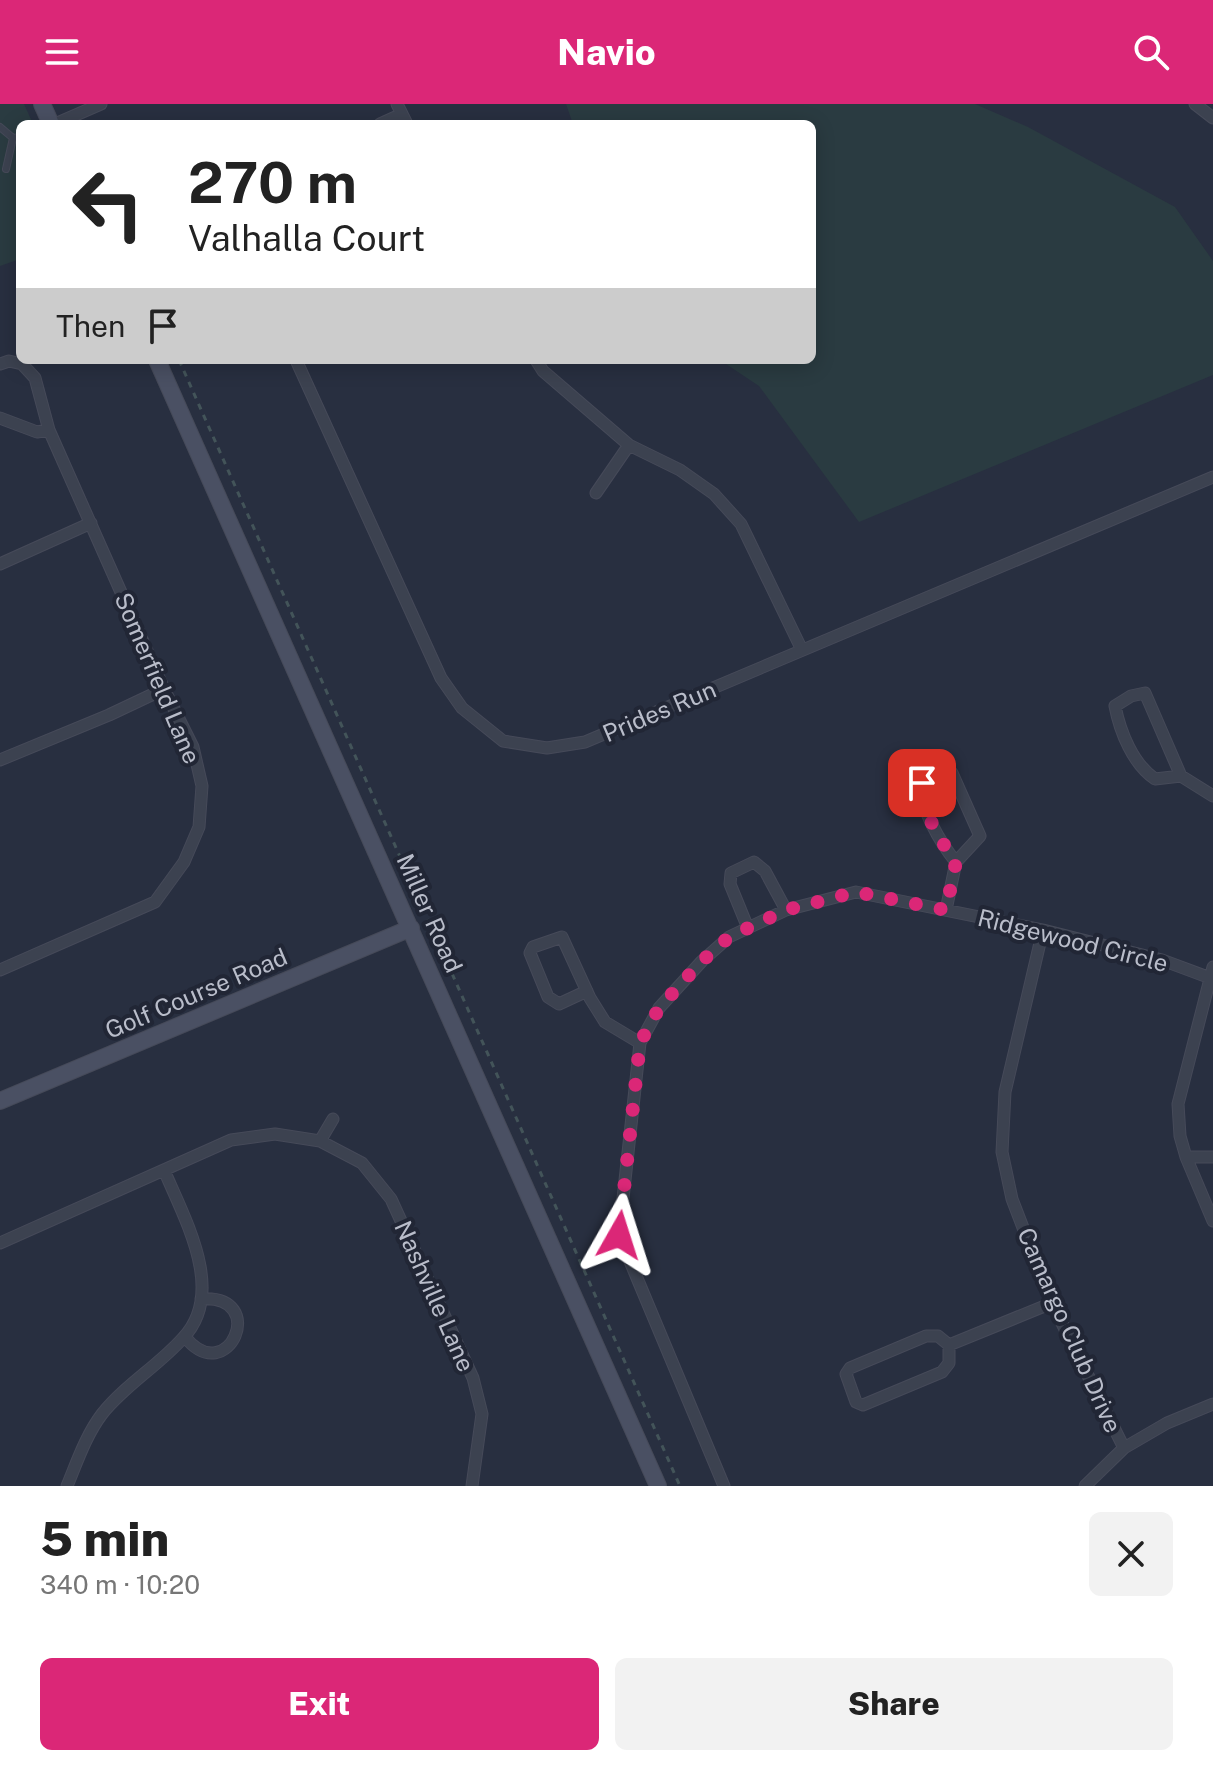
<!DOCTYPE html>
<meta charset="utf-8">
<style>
body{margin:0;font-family:"Public Sans",sans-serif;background:#f2f2f2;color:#222;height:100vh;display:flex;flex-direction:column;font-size:30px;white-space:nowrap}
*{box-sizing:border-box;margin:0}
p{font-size:26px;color:#767676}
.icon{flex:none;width:44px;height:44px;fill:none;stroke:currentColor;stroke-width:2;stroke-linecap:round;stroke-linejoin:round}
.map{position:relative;height:1382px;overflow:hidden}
.side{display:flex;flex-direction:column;background:#fff;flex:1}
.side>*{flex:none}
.top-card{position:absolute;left:16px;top:16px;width:800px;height:244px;border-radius:12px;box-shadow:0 4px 20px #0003;background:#fff;color:#222;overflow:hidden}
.pin{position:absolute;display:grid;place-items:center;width:68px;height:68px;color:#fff;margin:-34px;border-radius:16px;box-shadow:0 4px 12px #0006}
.me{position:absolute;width:88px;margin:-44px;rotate:6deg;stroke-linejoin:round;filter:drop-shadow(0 0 6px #0008)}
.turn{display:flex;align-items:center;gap:28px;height:168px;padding:0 40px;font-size:36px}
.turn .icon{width:104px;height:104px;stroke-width:2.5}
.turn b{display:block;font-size:56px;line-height:68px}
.then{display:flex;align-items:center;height:76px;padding:0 40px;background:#0003;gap:16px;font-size:30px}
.round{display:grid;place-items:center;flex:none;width:84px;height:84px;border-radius:12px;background:#f2f2f2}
.head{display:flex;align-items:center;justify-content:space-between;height:136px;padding:0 40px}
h1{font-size:48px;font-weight:800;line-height:60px}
.primary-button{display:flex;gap:16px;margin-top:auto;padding:16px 40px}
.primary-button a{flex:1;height:92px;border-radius:12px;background:#db2777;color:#fff;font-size:32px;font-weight:800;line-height:92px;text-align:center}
.primary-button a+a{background:#f2f2f2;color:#222}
header{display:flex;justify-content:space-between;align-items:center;height:104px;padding:0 40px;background:#db2777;color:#fff;font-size:36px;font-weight:800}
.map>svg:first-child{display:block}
.green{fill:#2a3b41}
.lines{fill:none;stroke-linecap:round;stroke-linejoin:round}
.lane-casing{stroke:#464a59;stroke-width:8}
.street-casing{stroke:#464a59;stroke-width:13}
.secondary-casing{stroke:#464a59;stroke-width:18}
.path{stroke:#435459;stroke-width:3;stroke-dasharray:6 6;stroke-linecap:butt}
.lane{stroke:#3c4250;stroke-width:6}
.street{stroke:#3c4250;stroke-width:11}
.secondary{stroke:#4a5063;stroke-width:16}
.route{stroke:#db2777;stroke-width:14;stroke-dasharray:0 25.2}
.labels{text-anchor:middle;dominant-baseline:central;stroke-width:8;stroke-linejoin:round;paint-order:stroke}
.street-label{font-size:24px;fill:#b9bdca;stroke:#212635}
</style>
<header><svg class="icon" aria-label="menu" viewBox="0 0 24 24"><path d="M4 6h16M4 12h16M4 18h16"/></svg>Navio<svg class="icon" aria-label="search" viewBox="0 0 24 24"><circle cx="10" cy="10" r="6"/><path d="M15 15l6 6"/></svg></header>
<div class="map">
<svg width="1213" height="1382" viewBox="0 0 1213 1382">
<rect width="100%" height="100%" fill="#282f40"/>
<path class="green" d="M0,0h24l9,20h-13v135l-20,7z
M566,0h409l53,23 147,80 38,54v114l-354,147 -100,-136 -39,-26h92v-236h-239z"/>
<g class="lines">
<g class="lane-casing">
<path id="lane" d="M0,23l13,11 7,-1
M6,65l7,-31"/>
</g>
<g class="street-casing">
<path id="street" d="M397,0l10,20
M1195,0l18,14
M55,20l46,-20
M380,20l22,-10
M296,256l145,318 21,30 41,33 44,7 38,-6 628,-265
M536,256l7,11 86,74 51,25 34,24 27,30 61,126
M0,260l9,-3 13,3 13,14 14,52 115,259 29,58 9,39 -3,41 -15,35 -29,40 -155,68
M0,314l37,14 12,-2
M596,389l33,-48
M0,460l91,-41
M0,656l109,-45 55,-26
M1181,672l-26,3c-22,-15 -35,-47 -40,-73l16,-10 14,-3 36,83 32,20
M946,806l10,-48 24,-26 -28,-63h-9l-21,10c-5,22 20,62 34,79
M748,824l-18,-44 1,-11 23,-11 11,9 21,39
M1043,826l-38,162 -3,60 10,47 40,104 72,145
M1213,863l-35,137 2,32 6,21 27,64
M587,887l-28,13 -11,-7 -18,-44 3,-6 29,-10 28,61 15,24 35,21
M320,1037l13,-22
M1186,1053h27
M0,1139l231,-103 44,-6 45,7 42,22 29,36 82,179 9,36 -10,72
M185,1233c43,53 85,-43 16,-38
M949,1241l-11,-9h-12l-76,32 -4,6 10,28 7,3 79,-33 7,-9v-18l103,-42
M67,1382c10,-24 19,-51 35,-72 23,-29 56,-48 81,-76 44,-46 1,-120 -19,-168
M724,1382l-105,-251 21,-192 19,-35 43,-47 27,-24 57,-27 70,-18 187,38 119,30 51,19
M1085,1382l39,-38 43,-25 46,-19"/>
</g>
<g class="secondary-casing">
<path id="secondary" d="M42,0l9,20
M157,256l501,1126
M0,997l411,-173"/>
</g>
<path class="path" d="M179,256l501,1126"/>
<use href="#lane" class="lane"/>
<use href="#street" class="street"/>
<use href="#secondary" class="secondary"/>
</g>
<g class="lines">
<path class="route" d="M619,1131l21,-192 19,-35 43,-47 27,-24 57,-27 70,-18 90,18 10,-48c-14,-18 -38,-57 -34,-79"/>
</g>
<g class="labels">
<g class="street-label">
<text transform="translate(158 574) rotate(67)">Somerfield Lane</text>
<text transform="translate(659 607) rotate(-23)">Prides Run</text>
<text transform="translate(430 809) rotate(66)">Miller Road</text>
<text transform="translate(1073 836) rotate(14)">Ridgewood Circle</text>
<text transform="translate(196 889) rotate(-23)">Golf Course Road</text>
<text transform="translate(435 1192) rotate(66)">Nashville Lane</text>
<text transform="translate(1070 1226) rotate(66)">Camargo Club Drive</text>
</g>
</g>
</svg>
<div class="pin" style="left:922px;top:679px;background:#d93025"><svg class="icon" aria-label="arrive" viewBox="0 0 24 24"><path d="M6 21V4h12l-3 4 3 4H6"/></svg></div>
<svg class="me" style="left:619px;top:1131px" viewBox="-20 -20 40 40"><path d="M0-17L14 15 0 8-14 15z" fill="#db2777" stroke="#fff" stroke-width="4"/></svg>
<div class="top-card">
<div class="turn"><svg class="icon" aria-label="left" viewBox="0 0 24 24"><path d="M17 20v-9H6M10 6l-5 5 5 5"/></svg><div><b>270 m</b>Valhalla Court</div></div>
<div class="then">Then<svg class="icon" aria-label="arrive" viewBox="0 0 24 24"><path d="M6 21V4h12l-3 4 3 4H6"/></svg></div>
</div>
</div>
<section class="side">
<div class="head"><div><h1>5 min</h1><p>340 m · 10:20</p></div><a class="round"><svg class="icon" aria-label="close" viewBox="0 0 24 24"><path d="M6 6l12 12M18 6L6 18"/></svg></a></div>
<div class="primary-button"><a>Exit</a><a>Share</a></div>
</section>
